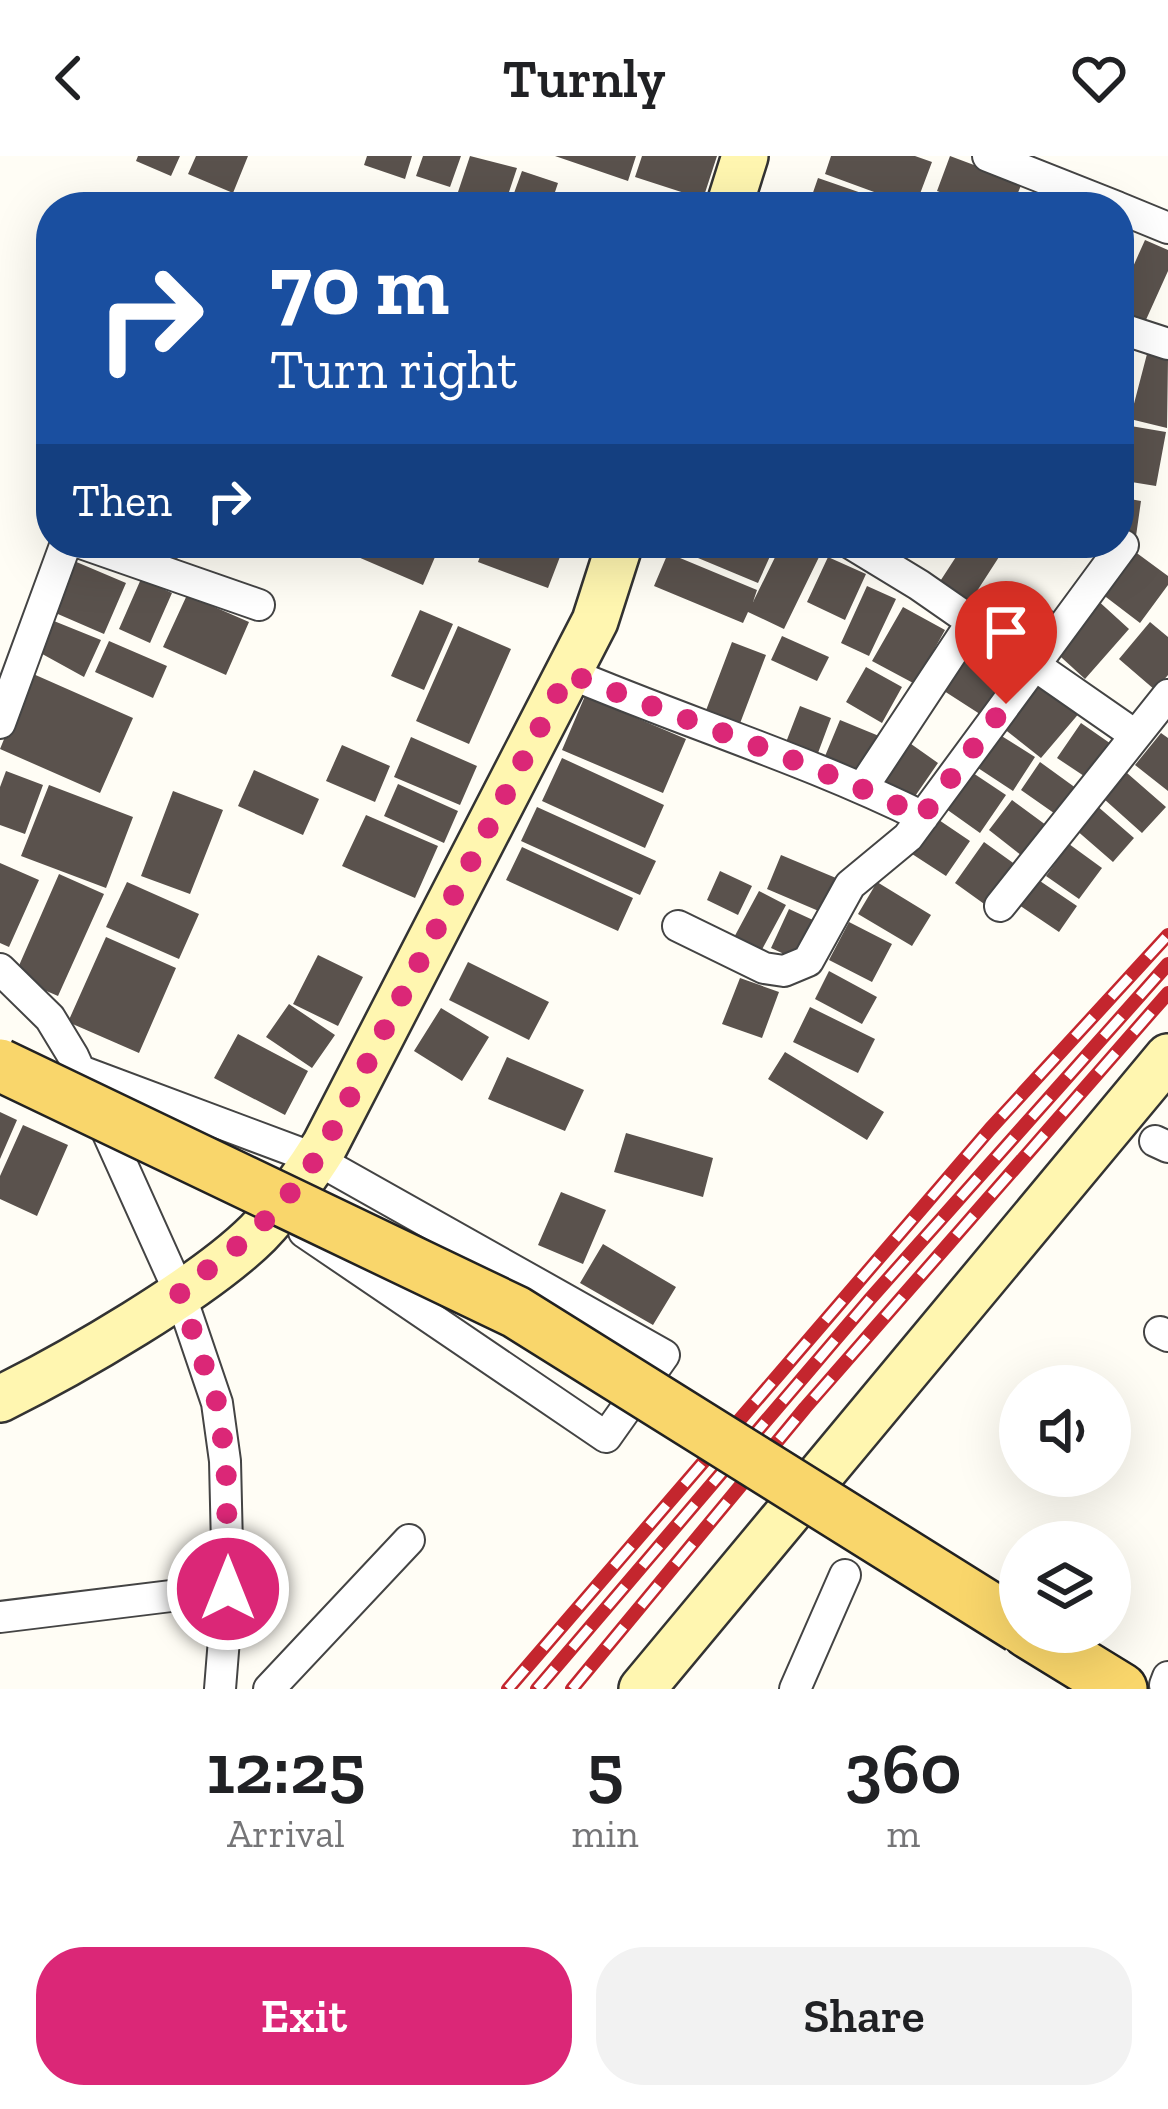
<!DOCTYPE html>
<style>
body{margin:0;font-family:"Zilla Slab",serif;background:#f2f2f2;color:#202124;height:100vh;display:flex;flex-direction:column;font-size:45px;white-space:nowrap}
*{box-sizing:border-box;margin:0}
p{font-size:39px;color:#757577}
.icon{flex:none;width:66px;height:66px;fill:none;stroke:currentColor;stroke-width:2;stroke-linecap:round;stroke-linejoin:round}
.map{position:relative;height:1533px;overflow:hidden}
.details{display:flex;flex-direction:column;background:#fff;flex:1}
.details>*{flex:none}
.top-card{position:absolute;left:36px;top:36px;width:1098px;height:366px;border-radius:48px;box-shadow:0 12px 48px #0002;background:#1a4fa0;color:#fff;overflow:hidden}
.controls{position:absolute;left:999px;top:1209px;display:grid;gap:24px}
.controls a{display:grid;place-items:center;width:132px;height:132px;border-radius:50%;background:#fff;box-shadow:0 12px 48px #0002;font-size:60px}
.pin{position:absolute;display:grid;place-items:center;width:102px;height:102px;color:#fff;margin:-123px -51px;border-radius:50% 50% 50% 0;rotate:-45deg;box-shadow:0 0 12px #0007}
.pin .icon{rotate:45deg}
.me{position:absolute;width:132px;margin:-66px;rotate:0deg;stroke-linejoin:round;filter:drop-shadow(0 0 9px #0008)}
.turn{display:flex;align-items:center;gap:42px;height:252px;padding:0 36px;font-size:54px}
.turn .icon{width:156px;height:156px;stroke-width:2.5}
.turn b{display:block;font-size:84px;line-height:102px}
.then{display:flex;align-items:center;height:114px;padding:0 36px;background:#0003;gap:24px;font-size:45px}
.eta{display:flex;justify-content:space-evenly;align-items:center;height:204px;text-align:center}
.eta b{font-size:72px;font-weight:600;line-height:84px}
.cta{display:flex;gap:24px;margin-top:auto;padding:24px 36px}
.cta a{flex:1;height:138px;border-radius:48px;background:#db2777;color:#fff;font-size:48px;font-weight:600;line-height:138px;text-align:center}
.cta a+a{background:#f2f2f2;color:#202124}
header{display:flex;justify-content:space-between;align-items:center;height:156px;padding:0 36px;background:#fff;font-size:54px;font-weight:600}
.map>svg:first-child{display:block}
.building{fill:#5a524d}
.lines{fill:none;stroke-linecap:round;stroke-linejoin:round}
.street-casing{stroke:#444;stroke-width:34}
.secondary-casing{stroke:#333;stroke-width:50}
.primary-casing{stroke:#222;stroke-width:56}
.street{stroke:#fff;stroke-width:30}
.secondary{stroke:#fff6b0;stroke-width:45}
.primary{stroke:#f9d66b;stroke-width:51}
.rail-casing{stroke:#c4262e;stroke-width:14}
.rail{stroke:#fff;stroke-width:9;stroke-dasharray:27;stroke-linecap:butt}
.primary-bridge-casing{stroke:#222;stroke-width:56;stroke-linecap:butt}
.primary-bridge{stroke:#f9d66b;stroke-width:51}
.route{stroke:#db2777;stroke-width:21;stroke-dasharray:0 37.8}
</style>
<header><svg class="icon" aria-label="back" viewBox="0 0 24 24"><path d="M15 5l-7 7 7 7"/></svg>Turnly<svg class="icon" aria-label="heart" viewBox="0 0 24 24"><path d="M12 20l-8-8c-3-5 5-10 8-4 3-6 11-1 8 4z"/></svg></header>
<div class="map">
<svg width="1168" height="1533" viewBox="0 0 1168 1533">
<rect width="100%" height="100%" fill="#fffdf5"/>
<path class="building" d="M138,0h42l-9,20 -35,-15z
M196,0h52l-15,37 -45,-19z
M367,0h45l-7,23 -41,-14z
M423,0h38l-11,31 -34,-11z
M470,0l47,12 -13,39h-51z
M555,0h81l-8,25z
M642,0h75l-14,43 -68,-22z
M831,0h84l17,6 -17,45 -90,-33z
M950,0l72,27 -10,24h-34l-41,-16z
M522,15l36,12 -8,24h-41z
M818,22l81,28v1h-91z
M581,39l33,11v1h-37z
M1145,84l23,10v21l-23,51 -26,-12v-12z
M1147,198l21,5 -1,69 -37,-9z
M1119,268l47,8 -10,54 -37,-6z
M1119,341l22,4 -5,35 -17,-2z
M150,387h34l-8,19 -29,-13z
M365,387h76l-18,42 -65,-28z
M485,387h60l18,6 -15,39 -70,-26z
M676,387h100l-18,40 -84,-35z
M782,387l38,12 -36,74 -36,-17 -5,11 -89,-37 14,-33 89,37 -4,12z
M965,387h43l-40,62 -31,-19z
M1134,395l34,25v9l-28,38 -38,-29z
M828,401l38,17 -21,46 -38,-18z
M67,402l59,25 -22,51 -60,-26z
M141,423l31,14 -22,50 -31,-14z
M867,430l29,13 -27,57 -28,-13z
M1024,434l32,23 -26,37 -32,-22z
M187,439l62,27 -23,53 -63,-28z
M1095,442l34,31 -44,50 -35,-32z
M903,451l42,23 -30,54 -43,-23z
M420,454l33,14 -29,66 -33,-14z
M44,461l57,23 -17,37 -49,-27z
M1150,466l18,15v38l-13,15 -36,-31z
M458,470l53,23 -42,95 -53,-23z
M782,480l47,21 -12,24 -46,-21z
M109,485l58,25 -14,32 -58,-26z
M732,486l34,13 -27,71 -34,-13z
M967,494l44,29 -25,39 -45,-29z
M866,511l36,20 -20,36 -36,-21z
M31,517l102,45 -33,75 -100,-44z
M1043,524l38,31 -40,47 -38,-30z
M585,540l101,43 -23,54 -101,-43z
M800,550l31,12 -16,43 -32,-11z
M840,564l39,16 -17,41 -39,-16z
M1081,567l33,23 -24,34 -33,-22z
M1161,577l7,5v53l-33,-26z
M1000,579l35,22 -22,34 -35,-23z
M411,581l66,29 -17,39 -66,-28z
M904,583l34,24 -27,39 -34,-23z
M342,589l48,21 -15,36 -49,-21z
M562,602l102,47 -19,43 -103,-47z
M1040,606l40,29 -19,27 -40,-28z
M967,613l39,26 -26,38 -38,-27z
M254,614l65,29 -16,36 -65,-29z
M6,615l37,14 -18,49 -25,-9v-38z
M1127,617l39,34 -24,26 -38,-34z
M398,628l60,27 -14,32 -60,-27z
M49,629l84,32 -27,71 -85,-32z
M173,635l50,19 -33,84 -49,-18z
M1012,644l38,28 -24,31 -37,-29z
M1096,649l38,33 -21,24 -38,-33z
M537,651l119,54 -16,34 -119,-54z
M366,659l72,31 -23,52 -73,-32z
M933,660l37,25 -24,35 -37,-24z
M984,686l32,23 -29,41 -32,-23z
M1069,688l33,24 -23,31 -33,-23z
M522,691l111,51 -15,33 -112,-51z
M781,699l55,23 -15,34 -54,-23z
M0,707l39,17 -30,67 -9,-4z
M720,715l32,15 -14,29 -31,-15z
M59,718l45,20 -46,102 -44,-19z
M1037,723l40,27 -18,26 -40,-27z
M127,726l72,32 -20,45 -73,-32z
M877,726l54,33 -19,31 -54,-32z
M759,735l27,14 -28,52 -27,-14z
M789,753l24,11 -18,39 -24,-11z
M849,766l43,22 -20,38 -43,-22z
M106,781l70,31 -37,85 -71,-31z
M318,799l45,22 -25,49 -45,-22z
M468,806l81,40 -20,38 -80,-40z
M829,815l48,26 -15,27 -47,-25z
M740,822l39,14 -17,46 -40,-14z
M289,848l46,31 -23,33 -46,-31z
M810,851l65,32 -17,34 -65,-31z
M441,852l48,29 -27,44 -48,-30z
M238,878l70,37 -23,44 -71,-37z
M785,896l99,60 -17,28 -99,-61z
M507,901l77,33 -19,41 -77,-32z
M0,956l17,8 -17,39z
M23,969l45,20 -31,71 -37,-17v-23z
M626,977l87,25 -10,39 -89,-25z
M561,1036l45,18 -23,54 -45,-19z
M603,1088l73,43 -23,38 -73,-42z"/>
<g class="lines">
<g class="street-casing">
<path id="street" d="M988,0l129,51
M1119,52l49,20
M1119,172l49,16
M81,387l178,62
M850,387l69,42 216,150
M569,517c118,50 239,87 354,144
M0,567l66,-180
M863,631l109,-165
M1000,750l168,-211
M678,770l86,42 20,3 24,-10 42,-76 58,-48 215,-292
M0,813l50,49 23,38 106,235 38,112 8,58 3,128 -8,100
M78,914l238,89 348,196 -58,82 -302,-205
M1155,985l13,6
M1160,1176l8,4
M0,1461l228,-28
M1165,1529l3,-8
M269,1533l140,-149
M795,1533l50,-114"/>
</g>
<g class="secondary-casing">
<path id="secondary" d="M729,51l16,-51
M0,1243c71,-35 203,-111 258,-166 26,-27 47,-56 67,-88l270,-524 25,-78
M642,1533l526,-632"/>
</g>
<g class="primary-casing">
<path id="primary" d="M1028,1476l93,57"/>
</g>
<use href="#street" class="street"/>
<use href="#secondary" class="secondary"/>
<use href="#primary" class="primary"/>
<g class="rail-casing">
<path id="rail" d="M508,1533l482,-560 178,-194
M537,1533l333,-390 298,-335
M572,1533l233,-281 363,-415"/>
</g>
<use href="#rail" class="rail"/>
<g class="primary-bridge-casing">
<path id="primary-bridge" d="M0,909l516,247 504,315"/>
</g>
<use href="#primary-bridge" class="primary-bridge"/>
</g>
<g class="lines">
<path class="route" d="M228,1433l-2,-128 -9,-58 -38,-112c63,-46 104,-80 146,-146l243,-472c119,49 240,87 354,144l84,-113"/>
</g>
</svg>
<div class="controls">
<a><svg class="icon" aria-label="sound" viewBox="0 0 24 24"><path d="M4 9h4l5-4v14l-5-4H4zM17 9q2 3 0 6"/></svg></a>
<a><svg class="icon" aria-label="layers" viewBox="0 0 24 24"><path d="M12 4l9 5-9 5-9-5zM3 14l9 5 9-5"/></svg></a>
</div>
<div class="pin" style="left:1006px;top:548px;background:#d93025"><svg class="icon" aria-label="arrive" viewBox="0 0 24 24"><path d="M6 21V4h12l-3 4 3 4H6"/></svg></div>
<svg class="me" style="left:228px;top:1433px" viewBox="-20 -20 40 40"><circle r="17" fill="#db2777" stroke="#fff" stroke-width="3"/><path d="M0-11L8 9 0 5-8 9z" fill="#fff"/></svg>
<div class="top-card">
<div class="turn"><svg class="icon" aria-label="right" viewBox="0 0 24 24"><path d="M7 20v-9h11M14 6l5 5-5 5"/></svg><div><b>70 m</b>Turn right</div></div>
<div class="then">Then<svg class="icon" aria-label="right" viewBox="0 0 24 24"><path d="M7 20v-9h11M14 6l5 5-5 5"/></svg></div>
</div>
</div>
<section class="details">
<div class="eta">
<div><b>12:25</b><p>Arrival</p></div>
<div><b>5</b><p>min</p></div>
<div><b>360</b><p>m</p></div>
</div>
<div class="cta"><a>Exit</a><a>Share</a></div>
</section>
